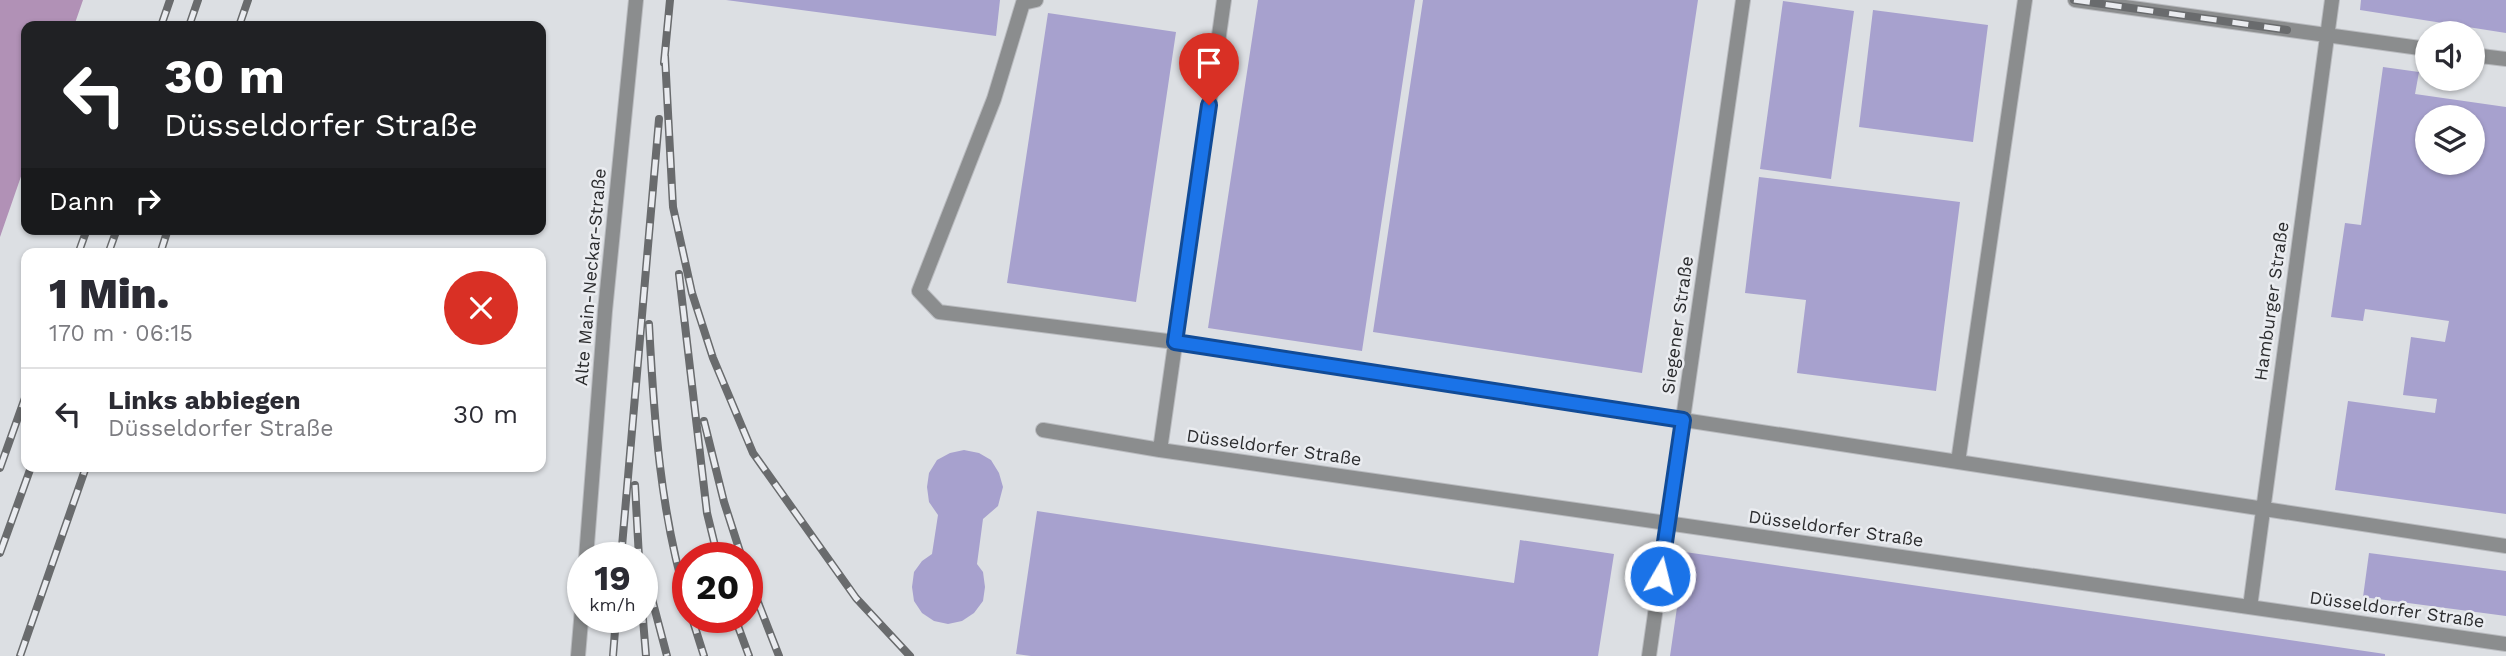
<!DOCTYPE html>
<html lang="de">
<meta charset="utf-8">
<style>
body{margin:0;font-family:"Work Sans",sans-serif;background:#f2f2f3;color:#2b2b33;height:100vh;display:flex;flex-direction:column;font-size:26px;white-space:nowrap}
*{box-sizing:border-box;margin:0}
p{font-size:23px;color:#7c7c81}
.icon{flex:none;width:38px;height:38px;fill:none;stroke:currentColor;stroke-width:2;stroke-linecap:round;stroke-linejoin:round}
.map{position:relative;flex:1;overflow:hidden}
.sheet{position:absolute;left:21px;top:248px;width:525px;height:224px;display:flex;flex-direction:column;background:#fff;border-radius:14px;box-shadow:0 2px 5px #0004}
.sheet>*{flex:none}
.guide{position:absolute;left:21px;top:21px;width:525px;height:214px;border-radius:14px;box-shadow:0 2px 5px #0004;background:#202124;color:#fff;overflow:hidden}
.controls{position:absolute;left:2415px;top:21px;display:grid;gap:14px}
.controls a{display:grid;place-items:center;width:70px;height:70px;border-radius:50%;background:#fff;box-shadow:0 2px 5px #0004;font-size:35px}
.speed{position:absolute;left:567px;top:542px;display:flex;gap:14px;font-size:35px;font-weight:700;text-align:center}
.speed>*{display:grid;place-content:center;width:91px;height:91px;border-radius:50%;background:#fff;box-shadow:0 2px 5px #0004;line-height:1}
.speed small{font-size:18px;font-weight:400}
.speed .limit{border:10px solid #d22;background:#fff;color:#111}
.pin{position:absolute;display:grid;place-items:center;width:60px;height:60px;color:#fff;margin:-72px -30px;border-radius:50% 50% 50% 0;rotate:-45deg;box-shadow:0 0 7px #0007}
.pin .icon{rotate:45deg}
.me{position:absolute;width:77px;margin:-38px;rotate:8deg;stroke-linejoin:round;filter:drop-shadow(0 0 5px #0008)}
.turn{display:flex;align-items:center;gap:24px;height:147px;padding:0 28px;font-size:32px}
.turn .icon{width:91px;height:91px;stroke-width:2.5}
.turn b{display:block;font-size:49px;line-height:60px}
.then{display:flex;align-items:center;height:66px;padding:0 28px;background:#0003;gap:14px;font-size:26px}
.round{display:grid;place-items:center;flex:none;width:74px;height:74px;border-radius:37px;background:#f2f2f3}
.head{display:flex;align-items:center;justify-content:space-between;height:119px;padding:0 28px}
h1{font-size:42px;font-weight:800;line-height:52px}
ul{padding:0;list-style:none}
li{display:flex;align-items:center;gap:21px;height:91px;padding:0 28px;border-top:2px solid #e1e1e2}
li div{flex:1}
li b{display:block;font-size:26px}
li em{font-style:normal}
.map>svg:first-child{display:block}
.forest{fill:#b191b6}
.building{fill:#a7a1ce;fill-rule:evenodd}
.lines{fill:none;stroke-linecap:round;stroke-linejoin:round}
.lane-casing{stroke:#b9bbbf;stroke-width:16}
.lane{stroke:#8b8d8e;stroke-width:14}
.rail-casing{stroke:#696b6d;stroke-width:8}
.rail{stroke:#eaecf0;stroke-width:5;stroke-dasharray:16;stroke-linecap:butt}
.route-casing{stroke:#114b97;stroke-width:18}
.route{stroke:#1a73e8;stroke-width:12}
.labels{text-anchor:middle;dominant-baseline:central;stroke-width:5;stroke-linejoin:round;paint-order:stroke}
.street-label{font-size:18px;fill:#2b2c2e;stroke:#eaecf0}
</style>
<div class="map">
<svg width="2506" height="656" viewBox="0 0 2506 656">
<rect width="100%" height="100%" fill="#dcdfe3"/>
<path class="forest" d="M0,0h83l-9,26h-48v136l-26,75z"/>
<path class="building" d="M726,0h274l-4,36z
M1258,0h157l-53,351 -154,-23z
M1423,0h275l-56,373 -269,-41z
M2361,0h145v33l-146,-23z
M1783,1l71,10 -23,168 -71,-10z
M1873,10l115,15 -15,117 -114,-15z
M1048,13l128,19 -40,270 -129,-19z
M2383,67l36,5 -4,22 91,13v407l-171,-24 13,-89 87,12 2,-14 -34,-4 8,-58 34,5 4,-21 -84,-12 -2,12 -32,-4 14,-94 16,2zM2427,117h46v46h-46z
M1759,177l201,25 -24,189 -139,-18 9,-73 -61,-7z
M964,450l15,3 12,7 8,13 4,14 -5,19 -15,13 -6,45 6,8 2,15 -2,14 -9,12 -12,8 -14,3 -14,-3 -12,-8 -8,-12 -2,-14 2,-15 8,-11 10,-7 6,-39 -9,-13 -2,-15 2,-14 8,-13 13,-7z
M1037,511l477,72 6,-43 94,14 -16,102h-567l-15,-2z
M1685,552l700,102v2h-715z
M2369,553l137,18v45l-143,-19z"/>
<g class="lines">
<g class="lane-casing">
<path id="lane" d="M1036,0l-13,3 -29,96 -75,192 20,21 236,30 1331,204
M2075,0l352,49
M2473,55l33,4
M1043,430l117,20 1346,194
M1160,450l64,-450
M1958,462l67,-462
M586,558l19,-247 31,-311
M2250,607l82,-607
M578,656l5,-59
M1649,656l94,-656"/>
</g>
<use href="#lane" class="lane"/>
<g class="rail-casing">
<path id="rail" d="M2074,0l213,30
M161,26l9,-26
M189,26l9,-26
M239,26l9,-26
M665,56l8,151 19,86 21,65 40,95 103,145 54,58
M664,63l6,-63
M78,254l9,-25
M108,254l9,-25
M160,254l8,-25
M679,274l28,239 11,45
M649,324c5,94 11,189 39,280
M704,421l20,81 18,56
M0,468l26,-73
M635,485l4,73
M0,553l31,-86
M621,558l38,-439
M642,561l25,95
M747,574l32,82
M642,607l4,49
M692,618l12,38
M735,618l14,38
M20,656l66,-189
M613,656l3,-38"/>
</g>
<use href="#rail" class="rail"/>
</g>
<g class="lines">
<g class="route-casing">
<path id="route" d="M1209,105l-34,237 508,78 -23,156"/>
</g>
<use href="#route" class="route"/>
</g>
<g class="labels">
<g class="street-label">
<text transform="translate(590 277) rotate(-85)">Alte Main-Neckar-Straße</text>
<text transform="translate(2271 301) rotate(-82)">Hamburger Straße</text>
<text transform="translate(1677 325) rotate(-82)">Siegener Straße</text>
<text transform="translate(1274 447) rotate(8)">Düsseldorfer Straße</text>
<text transform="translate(1836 528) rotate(8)">Düsseldorfer Straße</text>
<text transform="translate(2397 609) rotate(8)">Düsseldorfer Straße</text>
</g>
</g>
</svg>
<div class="controls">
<a><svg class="icon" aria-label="sound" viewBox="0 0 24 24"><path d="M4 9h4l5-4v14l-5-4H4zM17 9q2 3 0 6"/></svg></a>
<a><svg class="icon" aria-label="layers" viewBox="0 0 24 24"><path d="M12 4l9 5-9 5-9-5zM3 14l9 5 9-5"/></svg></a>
</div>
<div class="speed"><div>19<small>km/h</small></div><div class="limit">20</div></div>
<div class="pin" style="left:1209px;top:105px;background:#d93025"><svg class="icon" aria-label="arrive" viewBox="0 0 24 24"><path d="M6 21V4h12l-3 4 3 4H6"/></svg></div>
<svg class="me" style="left:1660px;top:576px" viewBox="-20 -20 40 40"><circle r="17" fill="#1a73e8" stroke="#fff" stroke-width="3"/><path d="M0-11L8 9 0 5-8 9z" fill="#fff"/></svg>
<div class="guide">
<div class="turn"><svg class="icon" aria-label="left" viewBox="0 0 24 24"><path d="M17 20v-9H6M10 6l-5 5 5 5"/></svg><div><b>30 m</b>Düsseldorfer Straße</div></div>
<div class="then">Dann<svg class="icon" aria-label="right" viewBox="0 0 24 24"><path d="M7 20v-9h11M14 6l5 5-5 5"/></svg></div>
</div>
<section class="sheet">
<div class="head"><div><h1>1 Min.</h1><p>170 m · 06:15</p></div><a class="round" style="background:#d93025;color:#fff"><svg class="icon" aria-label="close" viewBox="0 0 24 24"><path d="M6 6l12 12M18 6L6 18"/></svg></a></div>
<ul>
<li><svg class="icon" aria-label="left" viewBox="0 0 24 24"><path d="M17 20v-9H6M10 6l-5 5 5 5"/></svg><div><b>Links abbiegen</b><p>Düsseldorfer Straße</p></div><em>30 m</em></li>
</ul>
</section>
</div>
